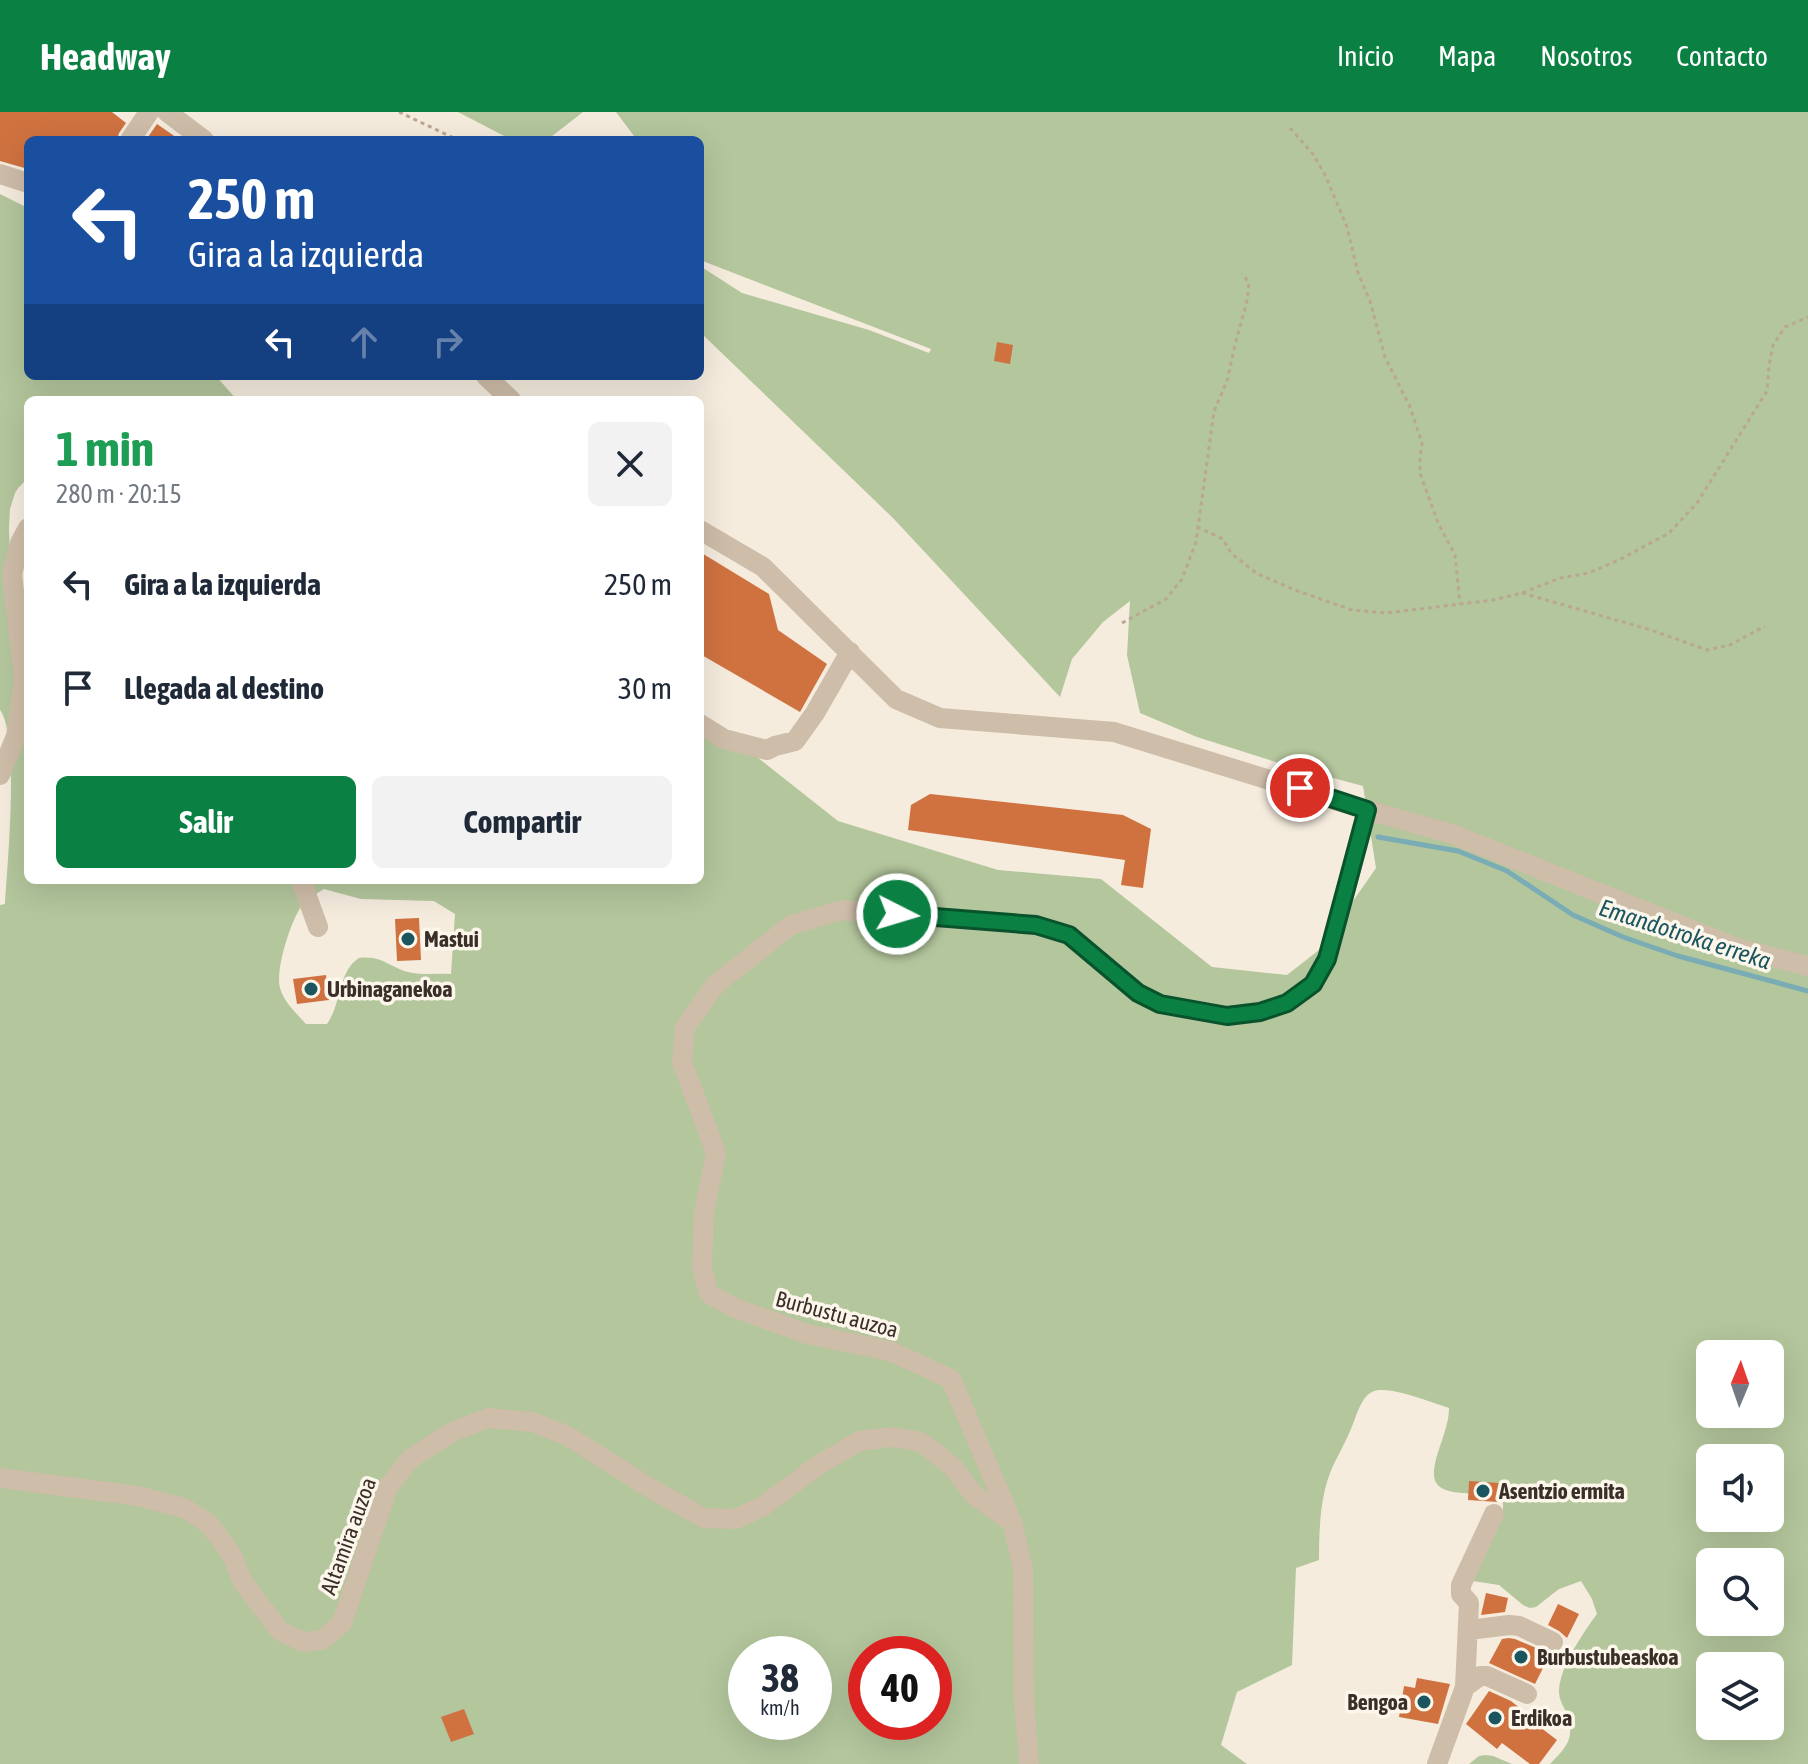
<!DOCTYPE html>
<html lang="es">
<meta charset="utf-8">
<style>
body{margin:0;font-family:"Asap Condensed",sans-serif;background:#f2f2f3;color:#1f2937;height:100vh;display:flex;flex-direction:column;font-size:30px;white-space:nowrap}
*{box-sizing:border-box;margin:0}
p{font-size:26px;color:#747a83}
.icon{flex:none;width:44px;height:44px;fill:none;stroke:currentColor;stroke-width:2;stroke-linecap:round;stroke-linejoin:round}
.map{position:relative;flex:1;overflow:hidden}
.panel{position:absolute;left:24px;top:284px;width:680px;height:488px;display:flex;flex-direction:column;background:#fff;border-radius:12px;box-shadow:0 8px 32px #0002}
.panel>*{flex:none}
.hud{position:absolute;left:24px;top:24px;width:680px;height:244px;border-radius:12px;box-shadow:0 8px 32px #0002;background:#1a4fa0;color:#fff;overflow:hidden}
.needle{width:52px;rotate:2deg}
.buttons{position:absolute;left:1696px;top:1228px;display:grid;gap:16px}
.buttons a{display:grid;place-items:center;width:88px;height:88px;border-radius:12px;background:#fff;box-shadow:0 8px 32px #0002;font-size:40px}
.speed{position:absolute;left:728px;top:1524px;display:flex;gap:16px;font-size:40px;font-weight:700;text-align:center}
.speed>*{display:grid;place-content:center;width:104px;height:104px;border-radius:50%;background:#fff;box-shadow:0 8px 32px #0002;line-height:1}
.speed small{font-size:20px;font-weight:400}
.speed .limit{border:12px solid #d22;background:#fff;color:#111}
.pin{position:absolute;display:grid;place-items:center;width:68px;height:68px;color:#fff;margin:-34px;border:4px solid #fff;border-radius:50%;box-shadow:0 2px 8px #0007}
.me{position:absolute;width:88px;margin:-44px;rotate:95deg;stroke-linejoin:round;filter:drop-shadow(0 0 6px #0008)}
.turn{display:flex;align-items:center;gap:28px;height:168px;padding:0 32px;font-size:36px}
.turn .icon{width:104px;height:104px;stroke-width:2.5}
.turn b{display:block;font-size:56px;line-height:68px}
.lanes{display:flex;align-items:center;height:76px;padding:0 32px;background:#0003;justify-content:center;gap:40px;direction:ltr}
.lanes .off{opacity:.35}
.round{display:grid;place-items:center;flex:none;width:84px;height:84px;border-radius:12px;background:#f2f2f3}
.summary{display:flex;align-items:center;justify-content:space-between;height:136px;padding:0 32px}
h1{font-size:48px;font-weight:700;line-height:60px;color:#1e9e55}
.action{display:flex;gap:16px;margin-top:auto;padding:16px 32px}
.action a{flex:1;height:92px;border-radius:12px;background:#0b8043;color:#fff;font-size:32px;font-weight:700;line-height:92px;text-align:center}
.action a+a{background:#f2f2f3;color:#1f2937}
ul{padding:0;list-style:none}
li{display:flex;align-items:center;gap:24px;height:104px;padding:0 32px}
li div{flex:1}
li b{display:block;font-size:30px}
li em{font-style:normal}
header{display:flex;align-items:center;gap:48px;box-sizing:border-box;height:112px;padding:0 40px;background:#0b8043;color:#fff}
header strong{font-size:38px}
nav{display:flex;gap:44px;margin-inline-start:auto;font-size:28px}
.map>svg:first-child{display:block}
.green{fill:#b3c69c;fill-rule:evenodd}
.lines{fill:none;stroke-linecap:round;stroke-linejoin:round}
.stream{stroke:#7aacb5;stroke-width:5}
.building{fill:#d07240}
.path{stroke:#baa792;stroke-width:3;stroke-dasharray:4 4;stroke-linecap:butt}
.minor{stroke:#cebda8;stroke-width:20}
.route-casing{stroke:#07532c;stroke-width:20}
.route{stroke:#0b8043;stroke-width:14}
.poi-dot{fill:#1a5560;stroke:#fcf6eb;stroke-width:3}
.labels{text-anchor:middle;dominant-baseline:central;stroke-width:7;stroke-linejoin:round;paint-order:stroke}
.poi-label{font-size:22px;font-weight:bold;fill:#3b3029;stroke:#fcf6eb;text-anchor:start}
.street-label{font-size:22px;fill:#3b3029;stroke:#fcf6eb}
.water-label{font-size:24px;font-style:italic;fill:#1a5560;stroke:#fcf6eb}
</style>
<header>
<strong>Headway</strong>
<nav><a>Inicio</a><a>Mapa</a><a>Nosotros</a><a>Contacto</a></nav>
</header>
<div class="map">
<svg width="1808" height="1652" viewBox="0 0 1808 1652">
<rect width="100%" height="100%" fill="#f5ecde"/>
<path class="green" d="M458,0h125l-36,28h-35z
M616,0h1192v1652h-258c19,-19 26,-28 15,-54 -3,-6 -6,-12 -6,-18 0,-24 24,-59 38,-78l-5,-15 -11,-18 -22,8 -23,18 -6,1 -7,-3 -24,-20 -33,-5 37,-66v-11c-15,-17 -68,0 -69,-28 -1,-19 15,-44 15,-67 -16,-5 -63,-24 -77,-16 -12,6 -16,26 -21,37 -6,14 -13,26 -19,39 -12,28 -13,62 -13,92l-23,8 -4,97 -55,27 -16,53 26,19h-1247v-859l5,-1c2,-38 15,-167 -5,-194v-516l28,14v168h188l21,24h-209v78l-9,9 -4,6 -5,16 -1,19 1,29 18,83v240h672v-168l138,109 160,49 103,9 111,88 75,8 32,-25 57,-82 -13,-82 -78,-21 -88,-28 -57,-24 -13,-58 3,-54 -27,21 -31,37 -12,38 -167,-179 -193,-186v-66l42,27 127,37 60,23 2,-4 -231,-89v-120h-63zM324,777l37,10 73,2 21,13 -4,60c-12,-1 -26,1 -38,-1 -22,-3 -28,-18 -54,-15 -21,13 -17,45 -32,66h-21c-10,-11 -22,-22 -26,-36 -5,-18 11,-69 23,-84 6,-6 13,-10 21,-15zM1710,1242h60v60h-60zM1710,1346h60v60h-60zM1710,1450h60v60h-60zM746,1542h68v68h-68zM866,1542h68v68h-68zM1710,1554h60v60h-60z
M1485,1643l8,1 19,8h-43l10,-8z"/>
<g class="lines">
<path class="stream" d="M1378,725l80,14 49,20 66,44 50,22 55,19 130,35"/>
</g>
<path class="building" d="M0,0h112l14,11 -7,10 -2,7h-89v29l-28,-8z
M157,12l23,16h-34z
M997,230l16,3 -3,19 -16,-3z
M700,440l69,42 9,36 49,34 -27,48 -100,-58z
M930,682l193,21 28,14 -8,59 -22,-3 4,-25 -217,-30 3,-25z
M419,806l2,42 -24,1 -2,-42z
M326,863l3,25 -32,4 -4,-25z
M1469,1369l30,2 -1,19 -30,-2z
M1486,1481l22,5 -3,14 -24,3z
M1558,1492l21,10 -12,24 -8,-7 -11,-6z
M1509,1526l6,1 35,15 -15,30 -46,-21 13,-24z
M1417,1566l33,6 -12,40 -39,-7 5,-31 11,2z
M1489,1579l22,10 15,12 -2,2 33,25 -18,24h-9l-28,-21 -5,6 -31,-25z
M464,1597l10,25 -23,8 -10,-25z"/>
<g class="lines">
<path class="path" d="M399,0l59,28
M1290,16l23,26 13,23 21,50 11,46 12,28 15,56 25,50 12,36 -2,13v17l18,50 17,32 5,49
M1197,415l26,12 8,14 25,20 39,17 57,20 34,3 107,-13 29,-7 38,-15 29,-5 32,-14 48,-26 28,-30 70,-112 2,-25 4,-21 12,-18 23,-10
M1522,481l129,37 56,20 23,-5 35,-19
M1122,511l44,-24 16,-20 14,-37 18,-131 13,-30 9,-40 11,-40 2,-19 -7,-8"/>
<path class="minor" d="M167,0l37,28
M130,28l19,-28
M0,62l28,9
M486,264l25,24
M700,418l63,37 133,132 44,19 174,14 253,78 85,24 288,115 68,17
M700,612l24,15 43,11 8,-4 20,-5 20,-28 35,-61
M0,663l16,-39 8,-57 -12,-105 8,-31 8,-15
M301,768l17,47
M0,1366l138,18 46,12 25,16 23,31 10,26 38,50 23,11 19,-2 20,-17 46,-136 23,-29 43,-27 34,-13 44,4 34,13 89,56 49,27 31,1 27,-12 55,-41 42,-25 33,-4 29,5 32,25 21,28 38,27
M1469,1518l40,-5 10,1 34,16
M1465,1575l15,-11h7l40,18
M1029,1652l-5,-65 -1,-131 -11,-46 -61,-143 -61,-28 -83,-17 -72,-26 -26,-14 -7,-26 2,-56 12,-59 -34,-91 3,-35 31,-43 75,-59 51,-15 194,15 33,10 69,58 22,11 67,12 33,-4 27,-9 26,-19 14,-25 40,-149
M1437,1652l28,-77 4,-84 -8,-9v-9l33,-71"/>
</g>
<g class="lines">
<g class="route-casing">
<path id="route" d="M897,802l139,11 33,10 69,58 22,11 67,12 33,-4 27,-9 26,-19 14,-25 40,-149 -67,-22"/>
</g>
<use href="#route" class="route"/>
</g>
<g class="poi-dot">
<circle cx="408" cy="827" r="8"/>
<circle cx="311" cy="877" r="8"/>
<circle cx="1483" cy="1379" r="8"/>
<circle cx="1521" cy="1545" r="8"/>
<circle cx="1424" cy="1590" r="8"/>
<circle cx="1495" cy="1606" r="8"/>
</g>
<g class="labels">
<g class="poi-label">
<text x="424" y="827">Mastui</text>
<text x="327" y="877">Urbinaganekoa</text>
<text x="1499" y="1379">Asentzio ermita</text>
<text x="1537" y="1545">Burbustubeaskoa</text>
<text x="1408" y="1590" text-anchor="end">Bengoa</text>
<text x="1511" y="1606">Erdikoa</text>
</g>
<g class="street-label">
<text transform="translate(837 1202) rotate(15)">Burbustu auzoa</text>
<text transform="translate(348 1424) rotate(-70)">Altamira auzoa</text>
</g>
<g class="water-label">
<text transform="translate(1685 822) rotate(18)">Emandotroka erreka</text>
</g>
</g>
</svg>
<div class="buttons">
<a><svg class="needle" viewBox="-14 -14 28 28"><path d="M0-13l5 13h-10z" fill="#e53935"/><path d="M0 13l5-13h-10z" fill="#747a83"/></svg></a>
<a><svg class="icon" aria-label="sound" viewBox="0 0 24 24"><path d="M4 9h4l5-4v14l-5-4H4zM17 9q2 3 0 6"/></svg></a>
<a><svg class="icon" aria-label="search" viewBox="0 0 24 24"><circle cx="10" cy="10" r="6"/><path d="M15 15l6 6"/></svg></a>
<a><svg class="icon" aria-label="layers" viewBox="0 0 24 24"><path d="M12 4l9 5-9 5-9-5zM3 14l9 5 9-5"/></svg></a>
</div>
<div class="speed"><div>38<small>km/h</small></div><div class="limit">40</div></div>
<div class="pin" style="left:1300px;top:676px;background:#d93025"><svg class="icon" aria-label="arrive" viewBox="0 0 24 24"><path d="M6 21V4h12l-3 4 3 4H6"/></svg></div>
<svg class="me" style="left:897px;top:802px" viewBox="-20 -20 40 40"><circle r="17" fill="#0b8043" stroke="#fff" stroke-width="3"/><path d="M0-11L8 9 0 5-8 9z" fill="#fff"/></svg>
<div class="hud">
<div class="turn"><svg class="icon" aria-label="left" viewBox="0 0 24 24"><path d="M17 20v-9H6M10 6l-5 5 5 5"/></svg><div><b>250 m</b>Gira a la izquierda</div></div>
<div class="lanes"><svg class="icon" aria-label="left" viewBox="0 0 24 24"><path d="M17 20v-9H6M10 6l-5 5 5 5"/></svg><svg class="icon off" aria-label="ahead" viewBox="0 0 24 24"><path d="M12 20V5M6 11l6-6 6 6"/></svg><svg class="icon off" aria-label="right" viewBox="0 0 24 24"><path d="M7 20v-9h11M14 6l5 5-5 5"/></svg></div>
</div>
<section class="panel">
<div class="summary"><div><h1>1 min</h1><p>280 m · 20:15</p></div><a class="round"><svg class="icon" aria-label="close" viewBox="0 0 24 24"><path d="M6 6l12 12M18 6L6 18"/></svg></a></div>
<ul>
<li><svg class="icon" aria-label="left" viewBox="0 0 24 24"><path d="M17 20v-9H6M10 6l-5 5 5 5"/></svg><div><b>Gira a la izquierda</b></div><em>250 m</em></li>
<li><svg class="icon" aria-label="arrive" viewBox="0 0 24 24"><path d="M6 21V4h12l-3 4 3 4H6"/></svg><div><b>Llegada al destino</b></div><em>30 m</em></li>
</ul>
<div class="action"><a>Salir</a><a>Compartir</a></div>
</section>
</div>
